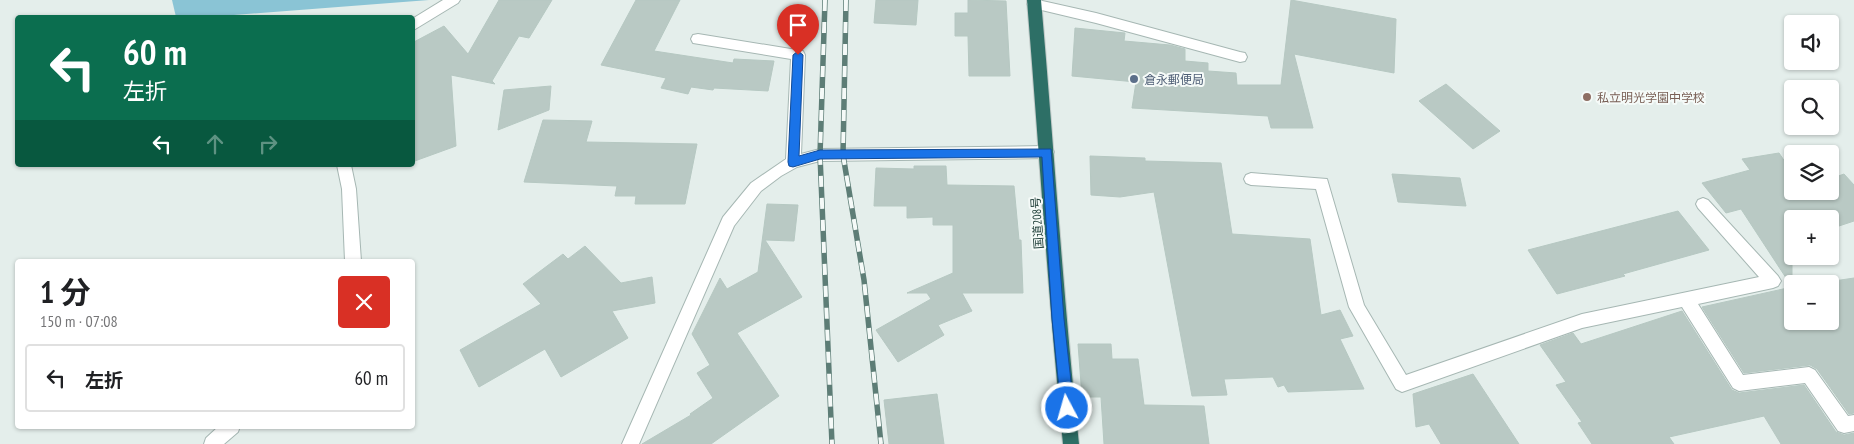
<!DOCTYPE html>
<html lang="ja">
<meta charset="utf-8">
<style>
body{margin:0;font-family:"PT Sans Narrow","Noto Sans JP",sans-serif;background:#f6f6f6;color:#202124;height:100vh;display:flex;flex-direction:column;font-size:19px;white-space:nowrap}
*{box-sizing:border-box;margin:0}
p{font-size:16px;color:#757577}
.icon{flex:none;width:28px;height:28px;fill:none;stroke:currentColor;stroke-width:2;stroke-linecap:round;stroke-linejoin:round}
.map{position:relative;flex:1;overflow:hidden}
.sheet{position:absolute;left:15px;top:259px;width:400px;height:170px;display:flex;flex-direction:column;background:#fff;border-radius:5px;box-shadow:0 1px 4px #0004}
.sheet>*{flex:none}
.top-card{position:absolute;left:15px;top:15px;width:400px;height:152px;border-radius:5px;box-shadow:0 1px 4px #0004;background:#0b6e4f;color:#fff;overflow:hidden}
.tools{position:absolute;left:1784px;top:15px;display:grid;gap:10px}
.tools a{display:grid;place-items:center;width:55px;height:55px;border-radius:5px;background:#fff;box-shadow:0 1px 4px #0004;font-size:25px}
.pin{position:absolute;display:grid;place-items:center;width:42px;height:42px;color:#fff;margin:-51px -21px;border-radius:50% 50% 50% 0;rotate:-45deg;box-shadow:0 0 5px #0007}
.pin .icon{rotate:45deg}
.me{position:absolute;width:55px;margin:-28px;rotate:354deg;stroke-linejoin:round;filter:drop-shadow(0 0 4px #0008)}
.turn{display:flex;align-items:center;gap:18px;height:105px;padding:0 25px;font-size:22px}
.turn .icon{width:65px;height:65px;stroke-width:2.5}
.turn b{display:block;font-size:35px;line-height:42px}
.lanes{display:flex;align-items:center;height:48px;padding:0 25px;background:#0003;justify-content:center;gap:25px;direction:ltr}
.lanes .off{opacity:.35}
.round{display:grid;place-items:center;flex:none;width:52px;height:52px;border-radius:5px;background:#f6f6f6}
.head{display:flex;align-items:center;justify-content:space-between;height:85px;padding:0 25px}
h1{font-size:30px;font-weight:700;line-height:38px}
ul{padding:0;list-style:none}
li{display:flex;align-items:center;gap:15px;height:68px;margin:0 10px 8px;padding:0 15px;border:2px solid #e0e0e0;border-radius:5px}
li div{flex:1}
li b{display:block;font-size:19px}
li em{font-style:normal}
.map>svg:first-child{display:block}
.water{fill:#8ac4d5}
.building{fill:#b9c9c4;stroke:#b6c8c2}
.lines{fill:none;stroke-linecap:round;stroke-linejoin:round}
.minor-casing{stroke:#a6b7b3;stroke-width:2}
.highway-casing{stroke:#c1cac8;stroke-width:2}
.minor{fill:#fff;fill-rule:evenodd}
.highway{fill:#2d6f66;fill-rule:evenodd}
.rail-casing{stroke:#5d7d76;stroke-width:5.5}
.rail{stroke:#f5faf8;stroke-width:4;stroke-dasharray:11;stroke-linecap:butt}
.route{fill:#1a73e8;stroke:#114b97}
.service-dot{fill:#5c6f8a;stroke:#f5faf8;stroke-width:2}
.education-dot{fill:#8d6e63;stroke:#f5faf8;stroke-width:2}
.labels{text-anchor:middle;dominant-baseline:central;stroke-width:4;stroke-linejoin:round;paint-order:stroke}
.service-label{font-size:12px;fill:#4e5e75;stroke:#f5faf8;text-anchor:start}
.education-label{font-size:12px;fill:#785e54;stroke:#f5faf8;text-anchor:start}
.street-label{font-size:12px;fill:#22413b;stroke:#f5faf8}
</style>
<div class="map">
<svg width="1854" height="444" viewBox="0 0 1854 444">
<rect width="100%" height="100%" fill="#e4eeeb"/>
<path class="water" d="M172,0h257l-233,18 -20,-1z"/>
<path class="building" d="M499,0h53l-23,38 -10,-2 -27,45 3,3 -44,-9 5,71 -44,16v-119l32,-17 24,28z
M636,0h44l-26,51 79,12 1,-4 40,2 -6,30 -54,-3 -1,2 -22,-3 -3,7 -27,-6 5,-10 -65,-13z
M876,0h42l-2,25 -42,-2z
M968,0l38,1 4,75h-41l-1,-40h-13v-23h13z
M1291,0l105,19 -2,54 -100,-19 19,74h-42l-3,-12 -136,-8 4,-26 -64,-6 3,-48 50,5 -1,8 46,4 15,4v12l23,2v8l28,2 1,12h44z
M1446,84l54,47 -27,18 -54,-48z
M551,86l-2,24 -51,20 6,-40z
M543,120l49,1 -6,21 111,2 -12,60h-50l1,-8h-21l2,-10 -93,-4z
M1779,153l13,19v19h38v-12l14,-5 10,11v36l-24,8v-10h-38v102h38v-37h-16l40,-6v135l-5,1 -32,-45 -7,-4 -66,8 -42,-66 90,-20 -51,-78 -15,4 -24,-30 48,-13 -8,-11z
M1090,156l55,2v3l76,2 11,71 78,5 11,76 19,-5 13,26 -13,3 24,50 -76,3 -4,-7 -6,2 -5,-10 -49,2 3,16 -35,1 -38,-204 -34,5 -29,-2z
M914,166h32l1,19 67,1 5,54h2l2,53h-61l10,18 -34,14 6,10 -46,27 -22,-32 55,-31 -4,-6h-20l46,-20v-48h-20v-8l-26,1v-12h-33l2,-38 38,1z
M1392,174l68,4 6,28 -68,-4z
M767,204l31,1 -4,36 -29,-1 37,57 -65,36 42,63 -68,48h-69l49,-29 -1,-1 23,-16 -16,-25 13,-8 -18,-31 28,-56 7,11 31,-17z
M1678,211l31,39 -86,24 2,2 -68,18 -29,-44z
M585,246l36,37 31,-6 3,26 -43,8 16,27 -67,39 -16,-28 -66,38 -19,-37 81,-46 -18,-20 40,-30 5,5z
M1682,311l50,79 7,3 65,-8 32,47 8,3 10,-2v11h-73l-17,-28 -95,21 5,7h-82l-14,-21 4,-1 -26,-37 10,-3 -26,-37 33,-12 8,11z
M1078,344h33l1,15h26l6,46 60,1 5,38h-105l-3,-47h-19z
M1473,374l46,70h-78l-12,-20 -13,3 -3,-33z
M937,394l7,50h-55l-5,-44z"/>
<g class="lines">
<g class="minor-casing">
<path id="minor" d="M443,0h17l-2,3 -46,28v-12z
M1038,0l58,13 144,39 5,1 2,4 -2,4 -5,1 -144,-39 -67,-16 -2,-3 2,-3z
M698,34l105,17 2,4 -4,99 19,-5 227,-3 5,2 2,4 -2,4 -5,2 -227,3 -23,6 -16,9 -20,15 -27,35 -95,218h-17l101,-227 28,-34 35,-24 5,-100 -98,-16 -2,-4 2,-4z
M337,165h14l5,24 5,72h-16l-3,-72z
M1251,173l76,6 37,126 42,70 176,-61 177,-37 -61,-69 -2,-4 2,-4 5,-2 5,2 70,76 3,5 -3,5 -5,2 -75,16 45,71 66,-8 6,3 33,46 6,-1v16l-10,2 -6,-2 -33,-48 -66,8 -6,-3 -51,-81 -100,21 -180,64 -6,-3 -47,-82 -33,-118 -65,-4 -5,-2 -2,-4 2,-4z
M219,426h21l-2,6 -14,12h-20l2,-6z"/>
</g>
<g class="highway-casing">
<path id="highway" d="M1027,0h14c13,148 22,296 38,444h-16c-15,-148 -24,-296 -36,-444z"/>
</g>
<use href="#minor" class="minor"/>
<use href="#highway" class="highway"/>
<g class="rail-casing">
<path id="rail" d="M825,0l-5,155 12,289
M846,0l-3,155 21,125 17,164"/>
</g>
<use href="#rail" class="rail"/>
</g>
<path class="route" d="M798,51l5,4 -4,101 21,-6 231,-1 13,170 10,89 -2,5 -5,1 -4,-1 -2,-5 -9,-89 -10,-162 -222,2 -27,8 -4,-1 -1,-4 5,-107z"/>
<circle class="service-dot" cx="1134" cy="79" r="5"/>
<circle class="education-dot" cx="1587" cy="97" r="5"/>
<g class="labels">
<g class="service-label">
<text x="1144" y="79">倉永郵便局</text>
</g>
<g class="education-label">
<text x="1597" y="97">私立明光学園中学校</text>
</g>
<g class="street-label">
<text transform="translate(1037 223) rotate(-94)">国道208号</text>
</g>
</g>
</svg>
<div class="tools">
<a><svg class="icon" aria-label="sound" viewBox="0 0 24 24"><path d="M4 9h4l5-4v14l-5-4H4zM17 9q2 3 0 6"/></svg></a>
<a><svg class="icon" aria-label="search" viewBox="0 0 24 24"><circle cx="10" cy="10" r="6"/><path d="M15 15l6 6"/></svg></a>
<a><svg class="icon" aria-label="layers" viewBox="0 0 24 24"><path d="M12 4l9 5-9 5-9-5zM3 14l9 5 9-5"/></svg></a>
<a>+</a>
<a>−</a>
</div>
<div class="pin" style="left:798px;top:55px;background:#d93025"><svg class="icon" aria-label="arrive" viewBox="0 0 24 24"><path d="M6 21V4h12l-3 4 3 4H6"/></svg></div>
<svg class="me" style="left:1067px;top:408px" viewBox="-20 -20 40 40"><circle r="17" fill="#1a73e8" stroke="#fff" stroke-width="3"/><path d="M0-11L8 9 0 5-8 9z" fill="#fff"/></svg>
<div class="top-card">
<div class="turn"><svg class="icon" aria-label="left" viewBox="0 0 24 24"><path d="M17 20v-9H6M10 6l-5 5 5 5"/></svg><div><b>60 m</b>左折</div></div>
<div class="lanes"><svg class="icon" aria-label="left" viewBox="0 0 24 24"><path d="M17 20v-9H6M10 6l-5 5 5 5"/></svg><svg class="icon off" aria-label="ahead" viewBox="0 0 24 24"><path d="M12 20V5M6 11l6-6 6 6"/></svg><svg class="icon off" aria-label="right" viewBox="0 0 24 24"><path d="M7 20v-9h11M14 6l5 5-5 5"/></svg></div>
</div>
<section class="sheet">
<div class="head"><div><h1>1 分</h1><p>150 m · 07:08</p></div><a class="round" style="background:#d93025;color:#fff"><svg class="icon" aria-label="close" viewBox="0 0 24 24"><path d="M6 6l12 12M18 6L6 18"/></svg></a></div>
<ul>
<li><svg class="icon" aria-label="left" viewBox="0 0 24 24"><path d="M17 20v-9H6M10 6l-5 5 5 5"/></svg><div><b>左折</b></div><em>60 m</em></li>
</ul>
</section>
</div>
